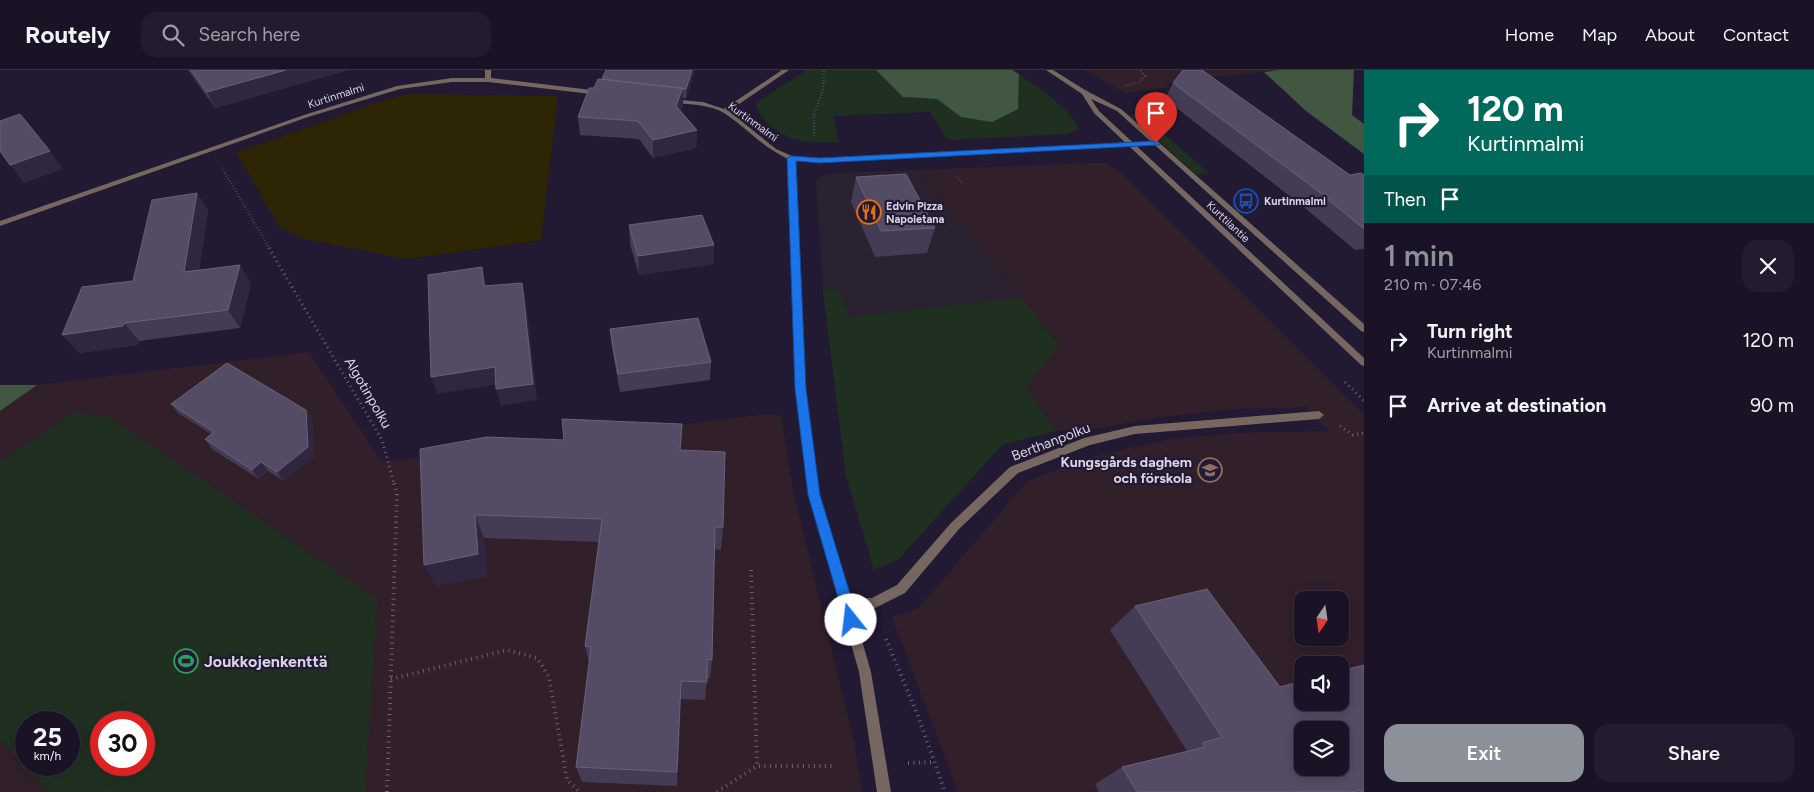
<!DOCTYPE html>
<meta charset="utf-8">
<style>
body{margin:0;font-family:Figtree,sans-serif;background:#231c2e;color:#f1f3f6;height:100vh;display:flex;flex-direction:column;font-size:19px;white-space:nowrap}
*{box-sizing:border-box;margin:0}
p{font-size:16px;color:#9f9ea7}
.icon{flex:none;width:28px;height:28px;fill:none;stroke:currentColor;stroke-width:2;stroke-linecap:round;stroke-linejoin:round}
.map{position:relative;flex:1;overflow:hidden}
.sheet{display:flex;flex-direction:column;background:#1a1326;width:450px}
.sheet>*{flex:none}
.guide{background:#00695c;color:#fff;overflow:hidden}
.needle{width:32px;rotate:193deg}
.controls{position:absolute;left:1294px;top:521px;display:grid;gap:10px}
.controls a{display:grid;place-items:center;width:55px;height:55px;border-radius:10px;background:#1a1326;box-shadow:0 2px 12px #0003,0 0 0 1px #383243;font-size:25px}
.speed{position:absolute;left:15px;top:641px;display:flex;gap:10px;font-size:25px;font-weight:700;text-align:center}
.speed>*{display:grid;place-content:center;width:65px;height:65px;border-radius:50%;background:#1a1326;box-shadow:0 2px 12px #0003,0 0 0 1px #383243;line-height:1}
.speed small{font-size:12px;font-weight:400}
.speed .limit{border:8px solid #d22;background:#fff;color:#111}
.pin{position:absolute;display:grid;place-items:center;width:42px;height:42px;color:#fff;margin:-51px -21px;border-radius:50% 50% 50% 0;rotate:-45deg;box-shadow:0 0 5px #0007}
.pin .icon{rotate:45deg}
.me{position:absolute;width:55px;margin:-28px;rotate:344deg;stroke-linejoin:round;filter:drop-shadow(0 0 4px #0008)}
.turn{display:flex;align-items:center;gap:18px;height:105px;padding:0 20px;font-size:22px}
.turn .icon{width:65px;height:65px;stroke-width:2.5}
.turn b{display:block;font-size:35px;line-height:42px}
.then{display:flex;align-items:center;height:48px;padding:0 20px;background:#0003;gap:10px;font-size:19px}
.round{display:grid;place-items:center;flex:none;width:52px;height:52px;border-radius:15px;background:#231c2e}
.summary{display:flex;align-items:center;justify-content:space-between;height:85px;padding:0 20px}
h1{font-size:30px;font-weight:600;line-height:38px;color:#8c9099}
.button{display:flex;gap:10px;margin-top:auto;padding:10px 20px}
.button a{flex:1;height:58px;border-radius:15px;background:#8c9099;color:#fff;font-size:20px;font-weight:600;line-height:58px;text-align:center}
.button a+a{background:#231c2e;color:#f1f3f6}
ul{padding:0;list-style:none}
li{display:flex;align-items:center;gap:15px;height:65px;padding:0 20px}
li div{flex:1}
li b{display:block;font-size:19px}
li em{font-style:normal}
header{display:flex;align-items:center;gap:30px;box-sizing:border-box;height:70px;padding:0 25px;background:#1a1326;border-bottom:1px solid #383243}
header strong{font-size:24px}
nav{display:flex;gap:28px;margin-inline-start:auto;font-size:18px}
.search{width:350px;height:45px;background:#231c2e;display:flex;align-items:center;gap:12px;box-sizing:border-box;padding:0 18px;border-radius:15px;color:#9f9ea7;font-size:19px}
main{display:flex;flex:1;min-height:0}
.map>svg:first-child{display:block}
.commercial{fill:#2a2231}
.education{fill:#312029;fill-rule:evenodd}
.green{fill:#203020;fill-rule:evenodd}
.forest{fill:#425742}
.sand{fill:#2d2504}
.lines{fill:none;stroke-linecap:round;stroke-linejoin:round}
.path-far2{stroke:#696278;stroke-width:2.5;stroke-dasharray:0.5 2.5;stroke-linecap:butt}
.path-far1{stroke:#696278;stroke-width:3;stroke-dasharray:1 4;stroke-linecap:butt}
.path{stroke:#696278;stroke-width:4;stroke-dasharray:1 4.5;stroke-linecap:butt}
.minor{fill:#766760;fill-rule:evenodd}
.tertiary{fill:#766760;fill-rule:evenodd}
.wall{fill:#443b55}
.shaded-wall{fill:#302640}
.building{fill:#544b65;stroke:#696179;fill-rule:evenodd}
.route{fill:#1a73e8;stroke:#114b97}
.labels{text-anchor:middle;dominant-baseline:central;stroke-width:4.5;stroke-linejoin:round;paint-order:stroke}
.far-street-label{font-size:11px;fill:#dad5e6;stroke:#221932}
.far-poi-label{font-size:11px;font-weight:bold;fill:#dad5e6;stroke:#221932;text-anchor:start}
.street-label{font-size:14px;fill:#dad5e6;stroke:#221932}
.poi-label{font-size:14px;font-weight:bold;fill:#dad5e6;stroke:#221932;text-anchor:end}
.near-poi-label{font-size:16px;font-weight:bold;fill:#dad5e6;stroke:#221932;text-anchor:start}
</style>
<header>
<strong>Routely</strong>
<div class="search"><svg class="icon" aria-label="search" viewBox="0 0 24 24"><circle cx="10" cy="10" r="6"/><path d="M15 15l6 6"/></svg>Search here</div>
<nav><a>Home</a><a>Map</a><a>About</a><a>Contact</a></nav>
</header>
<main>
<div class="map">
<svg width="1364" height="722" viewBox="0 0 1364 722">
<rect width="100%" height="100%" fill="#221932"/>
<path class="commercial" d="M917,100l105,127 -174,20 -9,-28 -16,2 -7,-110 9,-6 11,-2z"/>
<path class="education" d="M1084,0h195l-114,13 5,4 -44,6z
M1089,93h17l14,9 244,242v378h-406l-66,-175 27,-9 108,-127 56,-22 87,-20 65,-6 93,-2 -21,-24 -72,2 -74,8 -61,11 -44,3 -30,-43 33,-42 -37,-49 -105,-127zM1302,530h38v38h-38zM1302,595h38v37h-38zM1302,660h38v38h-38z
M309,282l73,110 376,-47h23l12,75 61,252 8,50h-862v-381l37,-26zM26,652h43v43h-43zM101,652h43v43h-43z"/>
<path class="green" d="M807,0h69l27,27 34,2 24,18 57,-9 1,-34c21,15 46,30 60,54l-3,3 -10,3 -115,6 -5,-2 -16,-26 -97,4 6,26c-28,1 -54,1 -74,-22 -5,-6 -8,-10 -9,-17z
M1141,44l68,59 -13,1 -67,-59z
M839,219l10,28 173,-20 37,49 -33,42 30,43 -54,14 -104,115 -24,10 -28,-94 -23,-185z
M75,342l35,6 267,181 -12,193h-316l-49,-52v-278zM26,652h43v43h-43zM101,652h43v43h-43z"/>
<path class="forest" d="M876,0h136l7,4 -1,35 -26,13 -31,-5 -24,-18 -34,-2z
M1279,0h75l-2,45 12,9v30l-58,-43 -42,-39z
M0,315h37l-37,26z"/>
<path class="sand" d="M410,24l148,2 -17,144 -134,19 -102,-20 -24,-10 -45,-76 151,-54z"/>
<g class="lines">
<path class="path-far2" d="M1124,16l15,-4 6,-6 -5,-6
M814,66v-21l9,-25 1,-20
M222,98l48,81
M957,107l6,7"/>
<path class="path-far1" d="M269,178l113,192 12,44
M1345,312l19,19
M1340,356l13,9 11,-2"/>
<path class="path" d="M751,500l6,196h79
M886,569l32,77 27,76
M391,609l116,-29 30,8 12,19 18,103 13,12
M908,693l27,-1
M387,722l10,-298 -3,-11
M717,722l40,-26"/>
<path class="minor" d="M485,0h6v8l109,13 3,2 -3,2 -112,-13h-36l-52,7 -92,28 -308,109v-5l304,-106 93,-29 55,-8h33z
M782,0h7l-60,41 47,38 16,7 29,2 336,-17 3,2 -3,2 -336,17 -26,-2 10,229 14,106 30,103h23l25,-13 54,-62 59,-56 74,-29 51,-12 184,-15 5,4 -5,4 -184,15 -45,11 -72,28 -59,56 -54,64 -32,16h-20l18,63 20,120h-14l-18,-120 -50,-177 -14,-106 -7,-230c-26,-12 -41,-31 -64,-46 -15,-9 -37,-9 -54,-10l-3,-2 3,-2 33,3 21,7z"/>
<path class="tertiary" d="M1046,0h7l32,20 36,19 243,215v8l-3,-1 -244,-220 -26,-12 8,12 265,247v8l-3,-1 -267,-252 -12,-19z"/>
</g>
<path class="wall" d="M188,0h160l-133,38z
M695,0l-9,28h-3v8l-2,5 16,19 -1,18 -43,10 -14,-19 -59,-4 -2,-18 16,-29 8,-9z
M1173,13l177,92h14v74l-9,1 -50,-42 -140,-109z
M856,107l79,51 -8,25 -52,4 -24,-55z
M197,123l11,18 -9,59 52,13 -11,45 -101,13 -1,4 -59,8z
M629,155l85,39 -75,11 -9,-31z
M610,259l101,33 -1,18 -90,12 -8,-44z
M171,334l135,6 6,9 2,37 -30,25 -16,-10 -9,8 -47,-30 -7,-10 6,-5 -33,-21z
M420,379l262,2 41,76 -2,23 -7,-1 -2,111 -2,18h-3l-2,22 -24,-1 -4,87 -95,-4 -6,-15 13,-105 -4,-16 14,-104 -115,-4 3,38 -51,10z
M1135,536l145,81 84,105h-265l-4,-8 27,-17 65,-16 -77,-121z"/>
<path class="shaded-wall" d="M286,0h62l-133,38 -8,-16z
M692,0h3l-9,28v-9z
M683,18v18l-6,18 -1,-18z
M697,60l-1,18 -43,10v-18z
M50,81l13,18 -39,14 -14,-18z
M197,123l11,18 -12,79 -12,-18z
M714,175v19l-75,11 -1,-19z
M240,195l11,18 -11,45 -12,-18z
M482,197l4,17 2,19 -4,-17z
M522,213l4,17 11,100 -36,6 -5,-17z
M124,253l15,18 -1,4 -59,8 -17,-18z
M495,297l4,17 -62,10 -6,-17z
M306,340l6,9 2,37 -30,25 -7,-9z
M682,354v24l-1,27 -1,-25z
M261,392l7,9 -9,8 -7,-9z
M475,445l9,23 3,38 -51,10 -12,-21z
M681,611v18l-4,87v-14z"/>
<path class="building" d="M191,0h95l-79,22z
M606,0h86l-6,19 -84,-10z
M1183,0h19l148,105 11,-2 3,2v54l-46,-38 -145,-108z
M598,9l85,9 -7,18 21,24 -44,10 -15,-19 -60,-4 11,-29h5z
M20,44l30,37 -40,14 -10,-14v-30z
M906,104l29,54 -54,3 -25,-54z
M197,123l-13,79 56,-7 -12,45 -104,13 -1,3 -61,9 20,-48 51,-6 19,-81z
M702,145l12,30 -76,11 -9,-31z
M482,197l2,19 38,-3 11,101 -37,5 -1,-22 -64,10 -3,-102z
M698,248l13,44 -93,12 -8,-45z
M227,293l79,47 2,37 -31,25 -16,-10 -9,8 -47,-31 9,-7 -43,-28z
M562,349l120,5 -2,26 45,2 -2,75h-8l-3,133 -5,-1v23l-26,-1 -4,91 -101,-5 15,-120 -6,-1 17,-127 -127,-4 3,39 -54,11 -4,-116 67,-12 77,3z
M1207,519l73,98 22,-6v21h38v-31l24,-6v127h-3l-1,-2 -5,2h-218l-15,-25 83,-20 -3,-4 20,-6 -87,-131zM1302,660h38v38h-38z"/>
<path class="route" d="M1156,71l4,2 -1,2 -339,18 -24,-2 10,228 14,106 38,125 -2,5 -5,2 -5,-2 -38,-130 -13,-106 -8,-231 5,-2 28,2z"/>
<defs>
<g id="bus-ring" transform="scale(1.25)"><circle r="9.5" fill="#221932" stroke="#1a4fb4" stroke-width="1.5"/><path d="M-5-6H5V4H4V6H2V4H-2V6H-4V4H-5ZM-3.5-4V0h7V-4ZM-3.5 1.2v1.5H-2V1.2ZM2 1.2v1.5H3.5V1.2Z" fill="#1a4fb4"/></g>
<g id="restaurant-ring" transform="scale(1.25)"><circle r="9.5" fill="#221932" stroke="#e8710a" stroke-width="1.5"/><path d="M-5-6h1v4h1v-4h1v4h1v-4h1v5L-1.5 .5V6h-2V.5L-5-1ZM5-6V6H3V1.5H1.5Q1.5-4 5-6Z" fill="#e8710a"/></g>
<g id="school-ring" transform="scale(1.25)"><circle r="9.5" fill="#221932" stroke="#8d6e63" stroke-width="1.5"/><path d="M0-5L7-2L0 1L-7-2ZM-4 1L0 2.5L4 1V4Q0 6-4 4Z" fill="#8d6e63"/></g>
<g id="stadium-ring" transform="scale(1.25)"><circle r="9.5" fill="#221932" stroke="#2e9e5b" stroke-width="1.5"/><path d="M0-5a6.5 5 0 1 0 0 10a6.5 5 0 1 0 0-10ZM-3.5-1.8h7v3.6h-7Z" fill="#2e9e5b"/></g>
</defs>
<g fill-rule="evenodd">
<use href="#bus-ring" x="1246" y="131"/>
<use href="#restaurant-ring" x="869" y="142"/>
<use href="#school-ring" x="1210" y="400"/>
<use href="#stadium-ring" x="186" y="591"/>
</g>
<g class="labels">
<g class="far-street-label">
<text transform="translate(336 26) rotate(-18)">Kurtinmalmi</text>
<text transform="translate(753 52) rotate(36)">Kurtinmalmi</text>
<text transform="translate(1228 152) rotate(43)">Kurttilantie</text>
</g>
<g class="far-poi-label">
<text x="1264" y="131">Kurtinmalmi</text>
<text x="886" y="136">Edvin Pizza<tspan x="886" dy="13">Napoletana</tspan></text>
</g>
<g class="street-label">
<text transform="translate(368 323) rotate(60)">Algotinpolku</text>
<text transform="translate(1051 372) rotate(-21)">Berthanpolku</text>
</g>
<g class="poi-label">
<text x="1192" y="392">Kungsgårds daghem<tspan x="1192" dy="16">och förskola</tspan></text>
</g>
<g class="near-poi-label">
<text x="204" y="591">Joukkojenkenttä</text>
</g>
</g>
</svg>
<div class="controls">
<a><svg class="needle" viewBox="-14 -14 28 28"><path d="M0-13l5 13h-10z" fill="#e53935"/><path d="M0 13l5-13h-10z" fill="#9f9ea7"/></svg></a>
<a><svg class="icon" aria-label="sound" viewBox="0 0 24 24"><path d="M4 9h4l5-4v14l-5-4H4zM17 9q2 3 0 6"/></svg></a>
<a><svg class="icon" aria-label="layers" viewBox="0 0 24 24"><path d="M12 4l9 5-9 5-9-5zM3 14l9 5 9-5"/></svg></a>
</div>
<div class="speed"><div>25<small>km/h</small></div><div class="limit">30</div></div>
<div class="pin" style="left:1156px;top:73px;background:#d93025"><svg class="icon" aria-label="arrive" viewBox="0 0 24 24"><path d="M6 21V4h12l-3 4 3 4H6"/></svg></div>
<svg class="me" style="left:851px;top:550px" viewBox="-20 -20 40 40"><circle r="19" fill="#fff"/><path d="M0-13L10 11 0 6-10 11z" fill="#1a73e8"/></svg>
</div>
<section class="sheet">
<div class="guide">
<div class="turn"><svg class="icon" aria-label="right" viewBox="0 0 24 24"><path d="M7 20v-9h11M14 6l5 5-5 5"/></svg><div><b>120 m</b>Kurtinmalmi</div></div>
<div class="then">Then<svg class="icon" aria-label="arrive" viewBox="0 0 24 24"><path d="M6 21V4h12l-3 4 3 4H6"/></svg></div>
</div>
<div class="summary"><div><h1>1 min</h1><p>210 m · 07:46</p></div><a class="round"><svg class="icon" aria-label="close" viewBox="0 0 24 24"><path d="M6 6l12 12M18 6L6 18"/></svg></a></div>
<ul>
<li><svg class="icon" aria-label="right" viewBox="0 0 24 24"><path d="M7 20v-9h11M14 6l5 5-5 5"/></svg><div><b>Turn right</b><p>Kurtinmalmi</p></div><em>120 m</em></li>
<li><svg class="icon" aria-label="arrive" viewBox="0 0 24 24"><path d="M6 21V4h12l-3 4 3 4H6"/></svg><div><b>Arrive at destination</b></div><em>90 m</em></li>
</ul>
<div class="button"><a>Exit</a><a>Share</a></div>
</section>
</main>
